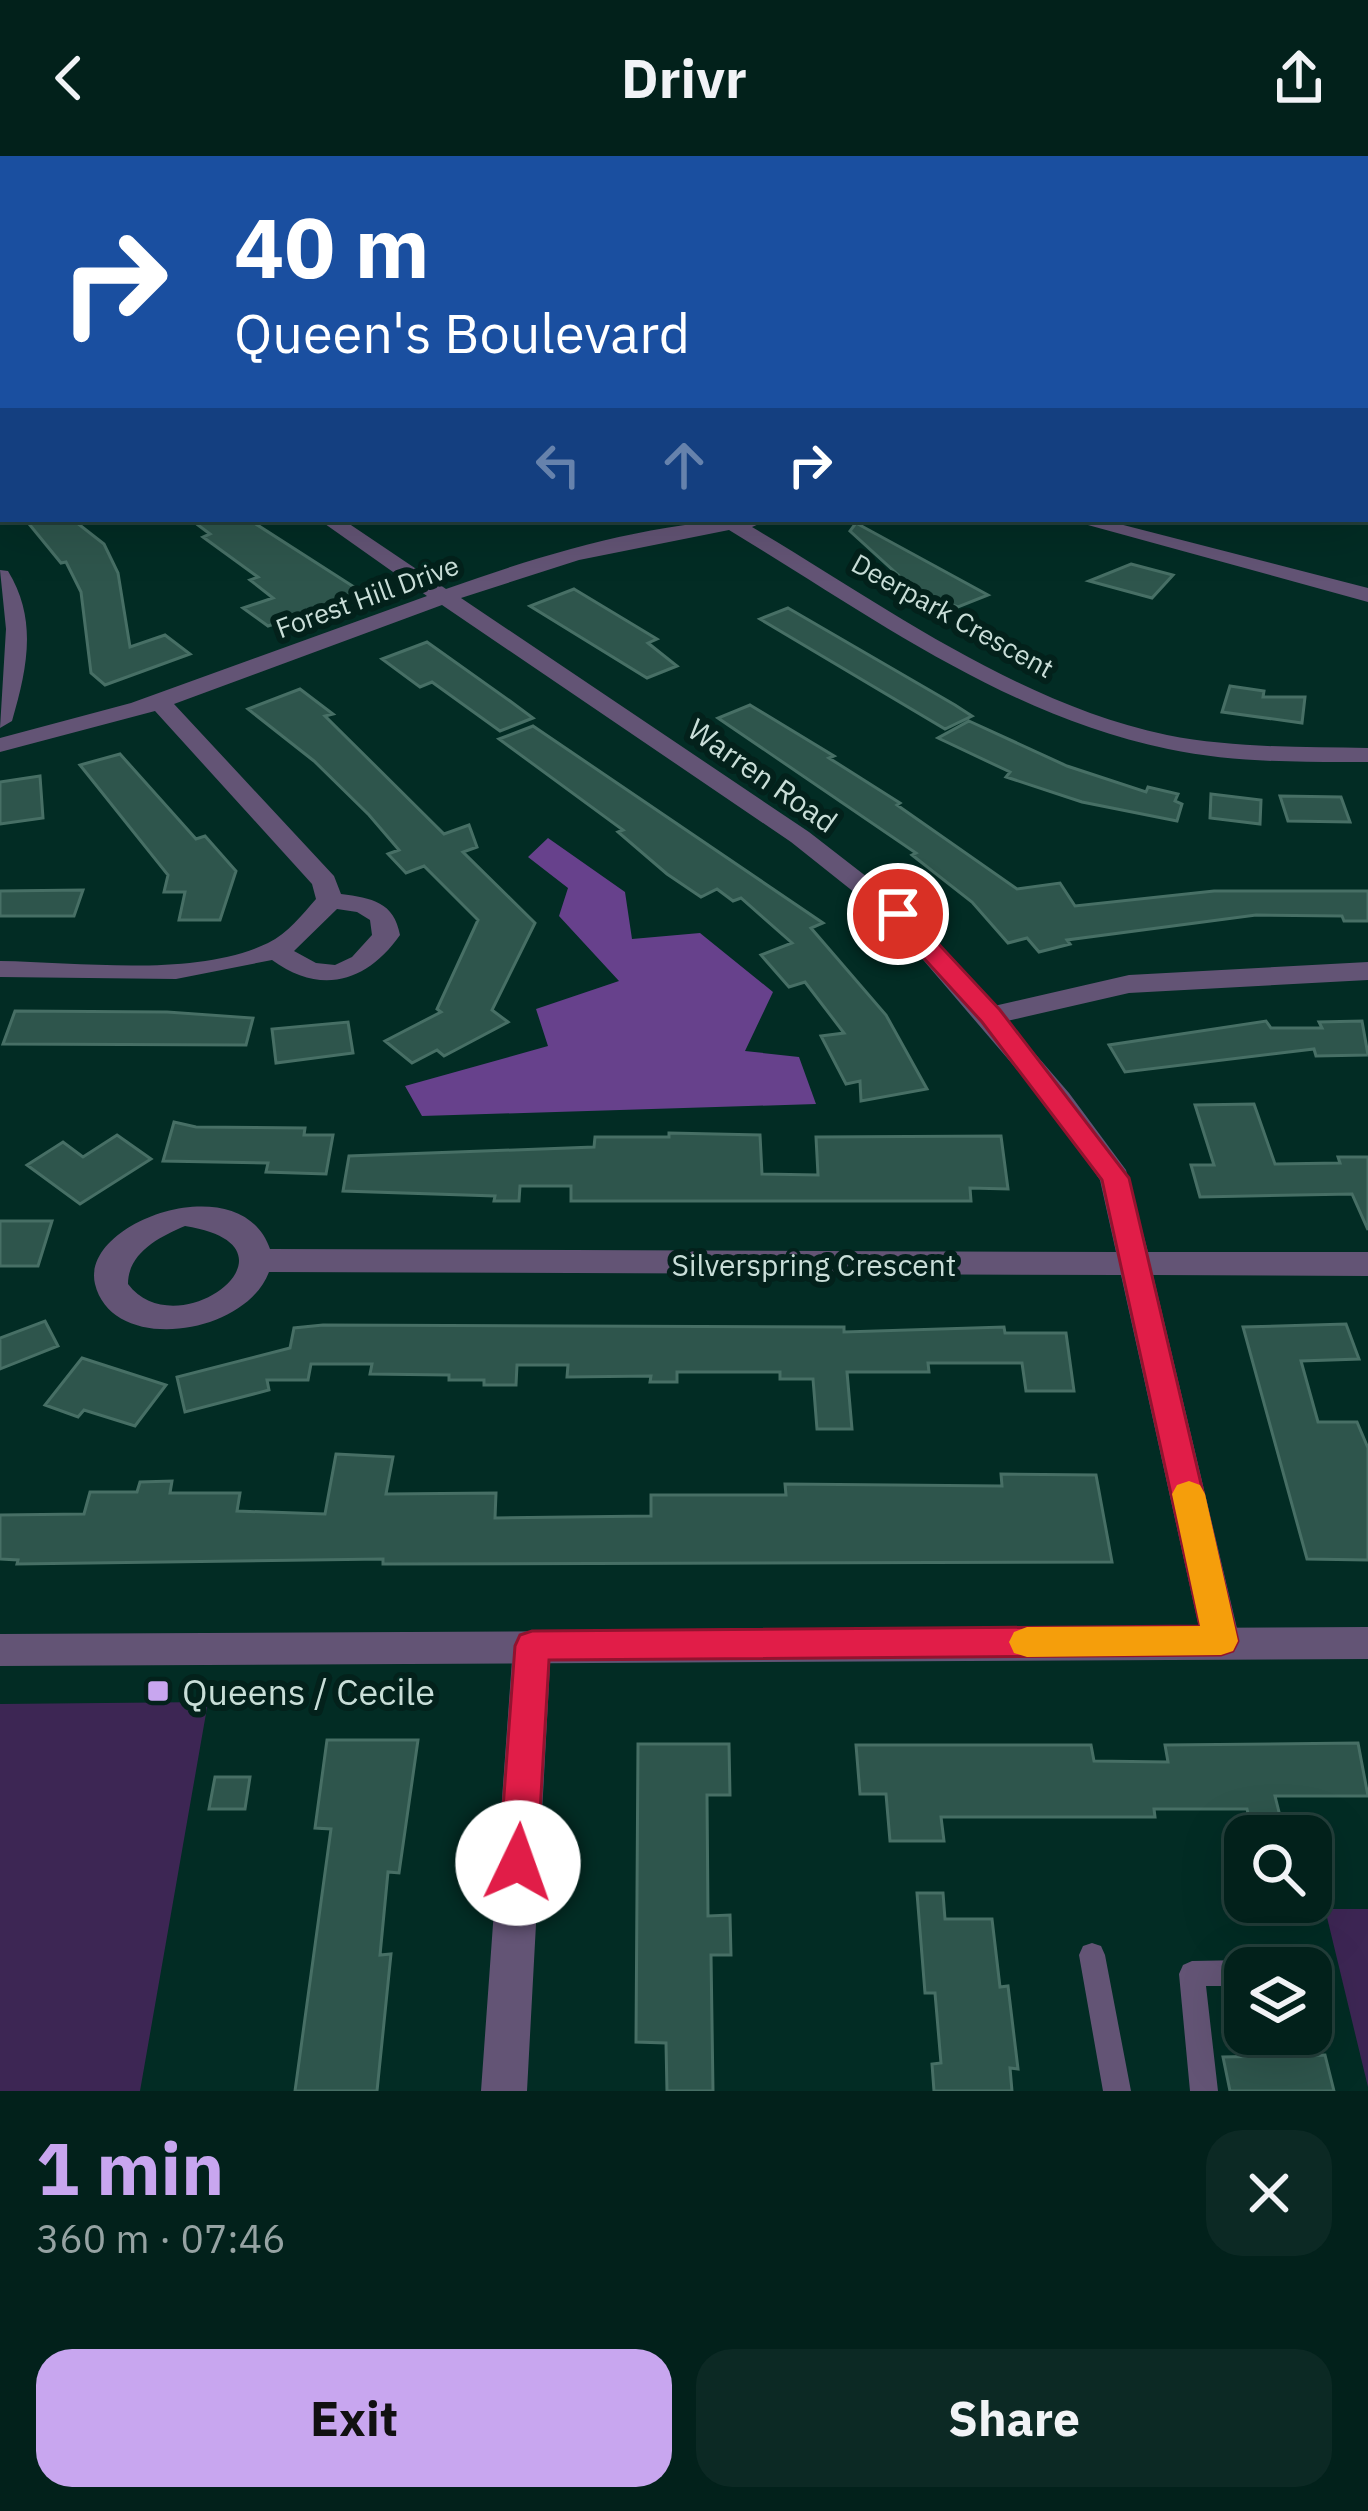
<!DOCTYPE html>
<meta charset="utf-8">
<style>
body{margin:0;font-family:"IBM Plex Sans",sans-serif;background:#0c2924;color:#f1f3f6;height:100vh;display:flex;flex-direction:column;font-size:45px;white-space:nowrap}
*{box-sizing:border-box;margin:0}
p{font-size:39px;color:#96a3a3}
.icon{flex:none;width:66px;height:66px;fill:none;stroke:currentColor;stroke-width:2;stroke-linecap:round;stroke-linejoin:round}
.map{position:relative;height:1935px;overflow:hidden}
.side{display:flex;flex-direction:column;background:#02211b;flex:1}
.side>*{flex:none}
.banner{position:absolute;left:0px;top:0px;width:1368px;height:366px;box-shadow:0 12px 48px #0002,0 0 0 3px #233e3a;background:#1a4fa0;color:#fff;overflow:hidden}
.tools{position:absolute;left:1224px;top:1659px;display:grid;gap:24px}
.tools a{display:grid;place-items:center;width:108px;height:108px;border-radius:24px;background:#02211b;box-shadow:0 12px 48px #0002,0 0 0 3px #233e3a;font-size:60px}
.pin{position:absolute;display:grid;place-items:center;width:102px;height:102px;color:#fff;margin:-51px;border:6px solid #fff;border-radius:50%;box-shadow:0 3px 12px #0007}
.me{position:absolute;width:132px;margin:-66px;rotate:3deg;stroke-linejoin:round;filter:drop-shadow(0 0 9px #0008)}
.turn{display:flex;align-items:center;gap:42px;height:252px;padding:0 36px;font-size:54px}
.turn .icon{width:156px;height:156px;stroke-width:2.5}
.turn b{display:block;font-size:84px;line-height:102px}
.lanes{display:flex;align-items:center;height:114px;padding:0 36px;background:#0003;justify-content:center;gap:60px;direction:ltr}
.lanes .off{opacity:.35}
.round{display:grid;place-items:center;flex:none;width:126px;height:126px;border-radius:36px;background:#0c2924}
.head{display:flex;align-items:center;justify-content:space-between;height:204px;padding:0 36px}
h1{font-size:72px;font-weight:700;line-height:90px;color:#c8a6ef}
.action{display:flex;gap:24px;margin-top:auto;padding:24px 36px}
.action a{flex:1;height:138px;border-radius:36px;background:#c8a6ef;color:#111;font-size:48px;font-weight:700;line-height:138px;text-align:center}
.action a+a{background:#0c2924;color:#f1f3f6}
header{display:flex;justify-content:space-between;align-items:center;height:156px;padding:0 36px;background:#02211b;font-size:54px;font-weight:700}
.map>svg:first-child{display:block}
.green{fill:#3d2654}
.forest{fill:#67418c}
.building{fill:#2e554c;stroke:#476f65;stroke-width:3}
.lines{fill:none;stroke-linecap:round;stroke-linejoin:round}
.service{fill:#635475;fill-rule:evenodd}
.minor{fill:#635475;fill-rule:evenodd}
.tertiary{fill:#635475;fill-rule:evenodd}
.route{fill:#e11d48;stroke:#92132f;stroke-width:3}
.slow{fill:#f59e0b}
.poi-dot{fill:#c8a6ef;stroke:#03211b;stroke-width:4.5}
.labels{text-anchor:middle;dominant-baseline:central;stroke-width:12;stroke-linejoin:round;paint-order:stroke}
.far-street-label{font-size:27px;fill:#c9ded8;stroke:#03211b}
.street-label{font-size:30px;fill:#c9ded8;stroke:#03211b}
.near-poi-label{font-size:36px;fill:#c9ded8;stroke:#03211b;text-anchor:start}
</style>
<header><svg class="icon" aria-label="back" viewBox="0 0 24 24"><path d="M15 5l-7 7 7 7"/></svg>Drivr<svg class="icon" aria-label="share" viewBox="0 0 24 24"><path d="M12 15V3M7 8l5-5 5 5M5 13v7h14v-7"/></svg></header>
<div class="map">
<svg width="1368" height="1935" viewBox="0 0 1368 1935">
<rect width="100%" height="100%" fill="#022c24"/>
<path class="green" d="M208,1546l-68,389h-140v-387z
M1325,1753h43v178z"/>
<path class="forest" d="M548,682l77,54 7,47 68,-6 73,59 -28,59 54,6 17,47 -394,12 -17,-30 143,-40 -12,-37 83,-28 -60,-65 9,-28 -40,-31z"/>
<path class="building" d="M25,363h47l32,25 14,29 12,74 35,-12 25,19 -85,31 -14,-12 -10,-81 -15,-30 -5,1z
M190,363h58l117,75 -97,32 -25,-18 30,-10 -23,-18 8,-3 -55,-40 7,-3z
M856,367l132,72 -30,12 -20,-7 -32,-18 -56,-51z
M1131,408l42,11 -21,23 -63,-17z
M574,433l83,50 -9,4 29,23 -30,12 -117,-72z
M788,452l167,97 17,11 -27,13 -185,-110z
M427,486l83,59 23,17 -33,13 -68,-49 -12,5 -38,-28z
M1230,530l34,5 -1,6h42l-3,26 -80,-11z
M300,533l33,25 -8,2 119,118 25,-9 8,22 -14,5 72,71 -43,87 16,12 -64,34 -7,-6 -25,13 -27,-22 56,-29 -4,-3 41,-89 -54,-54 -18,7 -18,-19 11,-4 -30,-35 -55,-54 -66,-52z
M750,549l84,51 -5,2 71,45 -3,2 120,84 43,-6 15,23 139,-15h154v30h-24l-2,-5 -86,-1 -189,25 3,4 -31,8 -12,-14 -19,5 -36,-41 -60,-47 4,-2 -198,-135z
M969,565l98,45 79,26 2,-5 30,7 -3,7 7,3 -5,17 -95,-19 -76,-25 4,-5 -72,-34z
M533,570l290,197 -12,5 75,87 41,74 -66,12 -1,-20 -14,3 -25,-48 23,-3 -39,-51 -16,5 -28,-32 31,-12 -51,-45 -8,3 -16,-12 -16,8 -34,-23 -49,-42 5,-2 -124,-91z
M120,598l76,85 9,-3 31,35 -16,49h-41l6,-28h-21l4,-17 -88,-110z
M40,620l3,42 -43,6v-42z
M1211,638l50,6 -1,24 -50,-6z
M1280,640l61,1 9,25 -62,-1z
M83,734l-9,26h-74v-25z
M15,855l152,1 86,6 -7,27 -243,-1z
M1266,865l5,7h51l-3,-6 43,-1 6,34 -52,1 -2,-7 -189,23 -16,-27z
M348,866l5,31 -77,10 -4,-34z
M1254,948l21,60 65,-1 -2,-6h30v73l-16,-36 -152,3 -9,-32h23l-19,-60z
M174,966l22,5 109,1 -1,7h29l-7,39 -60,-2 2,-9 -105,-2z
M669,977l91,2 2,39 56,1 -2,-38 185,-1 7,53 -38,-1 1,13h-400v-15h-51l-1,15h-25l1,-5 -152,-5 6,-35 245,-9 1,-10h74z
M117,979l34,24 -71,45 -53,-39 36,-23 20,15z
M0,1065h52l-14,45h-38z
M45,1165l13,25 -58,23v-31z
M1346,1168l13,35 -58,2 17,61h39l11,26v112l-61,-1 -64,-232z
M323,1169l521,2v5l160,-5 1,6h61l8,58h-48l-4,-28h-94l1,9h-82l5,57h-35l-4,-50h-33v-7h-103v10h-27l1,-6 -84,1 1,-12h-51l-1,20h-32v-5h-35v-5l-79,-1 2,-10h-61l-3,16h-41l2,10 -84,22 -8,-35 113,-29 4,-20z
M82,1202l84,27 -31,41 -51,-16 -6,7 -33,-12z
M336,1298l57,3 -7,37 110,-1 -1,25 156,-2v-21h135l-1,-11 217,2 -1,-12 95,1 16,87 -729,2v-5l-366,5 1,-4 -18,-1v-44l84,-1 6,-22h47l3,-10 32,-1 -2,12h70l-3,18 88,3z
M327,1584h91l-19,133 -11,-1 -8,83 11,-1 -14,137h-82l36,-262 -16,-1z
M1358,1587l10,53h-93l10,40h-32l-6,-27h-93l1,8h-214l3,24h-54l-4,-47h-26l-4,-49h235l3,16 74,1 -3,-17z
M638,1588h91l1,51h-23l1,121 22,-1 1,40h-20l2,136h-46l-1,-48 -30,-1z
M215,1621h35l-5,32h-36z
M917,1737h26l2,26h47l8,68 8,-1 10,83 -8,-1 2,23h-78l-2,-27 9,-1 -6,-70h-10z
M1325,1899l9,36h-104l-7,-34z"/>
<g class="lines">
<path class="service" d="M722,0h11l3,3h-11z
M859,0h12l1,2 -9,1z
M1092,1787l9,3 4,9 26,136h-28l-24,-136 4,-9z
M1245,1804l11,8h-11v18h-39l12,105h-28l-11,-117 4,-9 9,-4z"/>
<path class="minor" d="M0,0h105l-102,3 -3,4z
M1365,115l3,1v11l-3,-1z
M1365,294h3v12h-3z
M318,363h24l104,70c104,-37 214,-70 324,-70l-18,8c130,77 264,176 415,208 66,13 134,12 201,13v14c-67,0 -134,1 -200,-13 -162,-33 -300,-135 -439,-219l-150,30 -118,38 348,234 98,76 87,98 135,-31 239,-13v18l-239,13 -122,28 62,72 57,77 22,82h220v24l-215,-1 87,366 -6,11 -13,5 -13,-5 -6,-11 -81,-366 -852,-3c-24,64 -157,83 -174,12 -15,-63 147,-119 175,-35l846,3 -16,-72 -51,-73 -160,-187 -98,-78 -349,-237 -268,99 160,172 7,18c31,4 53,8 59,41 -33,47 -79,61 -128,25l-96,19 -176,-2v-16c80,1 195,17 268,-18 20,-10 34,-28 48,-44l-4,-15 -157,-173 -155,41v-14l131,-35 296,-107zM337,753l20,3 13,8 2,15 -20,22 -17,8 -19,-2 -22,-12zM185,1070c129,20 -7,124 -57,58 0,-31 31,-47 57,-58z
M1066,363h34l268,69v14z
M0,414l8,1c30,49 19,98 4,150l-12,7 6,-99z
M532,1474l13,5 6,11 -24,445h-46l32,-445 6,-11z"/>
<path class="tertiary" d="M0,79h3v10h-3z
M1368,1471v32l-1368,7v-32z"/>
</g>
<path class="route" d="M898,751l8,2 94,101 129,168 109,463 -5,10 -12,4 -672,5 -12,203 -6,12 -13,5 -14,-5 -5,-12 16,-217 5,-11 12,-4 668,-5 -98,-446 -120,-158 -93,-102 -3,-6z"/>
<path class="slow" d="M1189,1325l11,4 5,9 33,147 -5,10 -12,4 -194,2 -13,-4 -5,-11 5,-10 13,-5 173,-1 -28,-132 5,-9z"/>
<rect class="poi-dot" x="146" y="1523" width="24" height="24" rx="6"/>
<g class="labels">
<g class="far-street-label">
<text transform="translate(367 440) rotate(-20)">Forest Hill Drive</text>
<text transform="translate(953 459) rotate(29)">Deerpark Crescent</text>
</g>
<g class="street-label">
<text transform="translate(763 619) rotate(35)">Warren Road</text>
<text x="814" y="1108">Silverspring Crescent</text>
</g>
<g class="near-poi-label">
<text x="182" y="1535">Queens / Cecile</text>
</g>
</g>
</svg>
<div class="tools">
<a><svg class="icon" aria-label="search" viewBox="0 0 24 24"><circle cx="10" cy="10" r="6"/><path d="M15 15l6 6"/></svg></a>
<a><svg class="icon" aria-label="layers" viewBox="0 0 24 24"><path d="M12 4l9 5-9 5-9-5zM3 14l9 5 9-5"/></svg></a>
</div>
<div class="pin" style="left:898px;top:758px;background:#d93025"><svg class="icon" aria-label="arrive" viewBox="0 0 24 24"><path d="M6 21V4h12l-3 4 3 4H6"/></svg></div>
<svg class="me" style="left:518px;top:1707px" viewBox="-20 -20 40 40"><circle r="19" fill="#fff"/><path d="M0-13L10 11 0 6-10 11z" fill="#e11d48"/></svg>
<div class="banner">
<div class="turn"><svg class="icon" aria-label="right" viewBox="0 0 24 24"><path d="M7 20v-9h11M14 6l5 5-5 5"/></svg><div><b>40 m</b>Queen's Boulevard</div></div>
<div class="lanes"><svg class="icon off" aria-label="left" viewBox="0 0 24 24"><path d="M17 20v-9H6M10 6l-5 5 5 5"/></svg><svg class="icon off" aria-label="ahead" viewBox="0 0 24 24"><path d="M12 20V5M6 11l6-6 6 6"/></svg><svg class="icon" aria-label="right" viewBox="0 0 24 24"><path d="M7 20v-9h11M14 6l5 5-5 5"/></svg></div>
</div>
</div>
<section class="side">
<div class="head"><div><h1>1 min</h1><p>360 m · 07:46</p></div><a class="round"><svg class="icon" aria-label="close" viewBox="0 0 24 24"><path d="M6 6l12 12M18 6L6 18"/></svg></a></div>
<div class="action"><a>Exit</a><a>Share</a></div>
</section>
